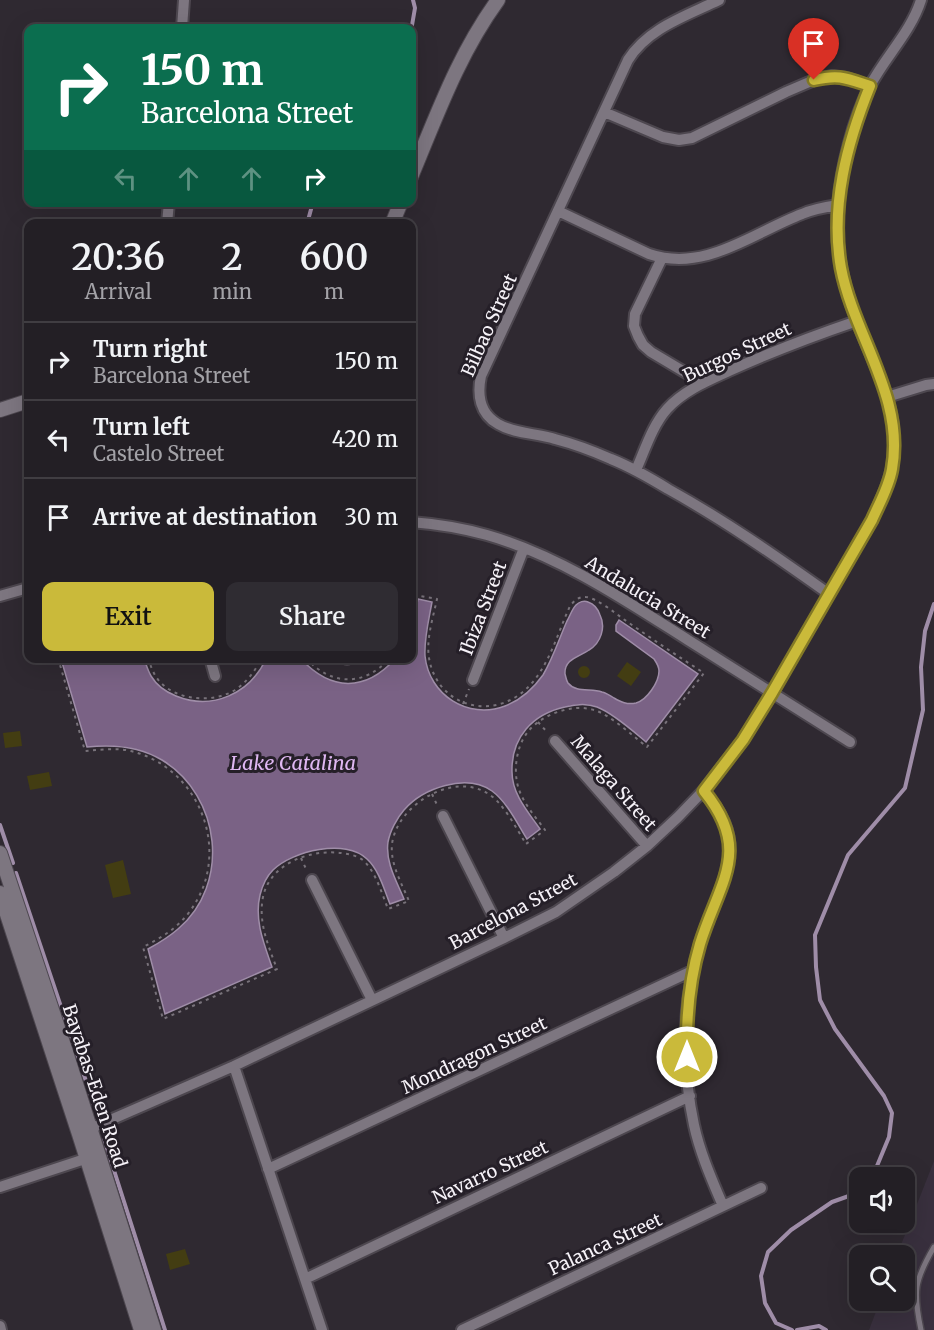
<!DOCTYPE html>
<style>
body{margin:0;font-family:Merriweather,serif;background:#2f2c32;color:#f1f3f6;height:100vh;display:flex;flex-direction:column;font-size:22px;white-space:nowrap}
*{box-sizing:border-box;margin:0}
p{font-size:20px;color:#a3a2a7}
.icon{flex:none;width:33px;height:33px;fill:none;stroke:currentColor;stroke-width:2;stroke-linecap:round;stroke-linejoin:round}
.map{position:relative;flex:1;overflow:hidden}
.details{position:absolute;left:24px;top:219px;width:392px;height:444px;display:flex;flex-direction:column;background:#231f25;border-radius:12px;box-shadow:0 6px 24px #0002,0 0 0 2px #403d42}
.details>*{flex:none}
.banner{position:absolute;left:24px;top:24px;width:392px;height:183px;border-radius:12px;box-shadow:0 6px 24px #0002,0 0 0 2px #403d42;background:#0b6e4f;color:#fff;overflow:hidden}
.fabs{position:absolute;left:849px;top:1167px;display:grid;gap:12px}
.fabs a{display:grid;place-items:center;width:66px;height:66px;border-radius:12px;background:#231f25;box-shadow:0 6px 24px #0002,0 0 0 2px #403d42;font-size:30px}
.pin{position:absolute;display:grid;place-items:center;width:51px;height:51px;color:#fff;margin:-62px -26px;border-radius:50% 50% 50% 0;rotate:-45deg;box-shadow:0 0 6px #0007}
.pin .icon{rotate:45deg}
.me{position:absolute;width:66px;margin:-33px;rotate:0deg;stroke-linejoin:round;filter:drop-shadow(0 0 4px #0008)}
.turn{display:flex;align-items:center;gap:21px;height:126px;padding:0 18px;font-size:27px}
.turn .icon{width:78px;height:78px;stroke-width:2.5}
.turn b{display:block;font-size:42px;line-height:51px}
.lanes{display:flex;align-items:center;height:57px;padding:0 18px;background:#0003;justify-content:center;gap:30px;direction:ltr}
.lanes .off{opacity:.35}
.eta{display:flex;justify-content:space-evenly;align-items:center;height:102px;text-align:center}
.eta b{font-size:36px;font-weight:600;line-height:42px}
.cta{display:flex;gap:12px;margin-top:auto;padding:12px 18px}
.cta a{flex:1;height:69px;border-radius:12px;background:#caba3a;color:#111;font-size:24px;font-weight:600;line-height:69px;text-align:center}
.cta a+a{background:#2f2c32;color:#f1f3f6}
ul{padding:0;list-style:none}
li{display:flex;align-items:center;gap:18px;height:78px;padding:0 18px;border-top:2px solid #403d42}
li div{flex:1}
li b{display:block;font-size:22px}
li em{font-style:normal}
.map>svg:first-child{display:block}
.built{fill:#39303e}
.water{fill:#7a6285;stroke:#9f8da8;stroke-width:1.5}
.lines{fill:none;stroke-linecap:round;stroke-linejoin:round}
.stream{stroke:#9f8da8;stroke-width:4}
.building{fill:#433d12}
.service-casing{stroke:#4d474f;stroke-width:8}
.minor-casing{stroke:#4d474f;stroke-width:14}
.tertiary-casing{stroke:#4d474f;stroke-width:16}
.path{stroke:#78727a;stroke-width:2;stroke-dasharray:3 4.5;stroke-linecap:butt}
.service{stroke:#7d7680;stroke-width:5}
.minor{stroke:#7d7680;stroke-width:10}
.tertiary{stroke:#7d7680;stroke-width:14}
.route-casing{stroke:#837926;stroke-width:15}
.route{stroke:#caba3a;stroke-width:10}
.labels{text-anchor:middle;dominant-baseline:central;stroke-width:6;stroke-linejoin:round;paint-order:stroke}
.street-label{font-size:18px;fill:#f6f2f8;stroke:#251f28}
.water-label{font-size:20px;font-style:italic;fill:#dfb7f2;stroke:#251f28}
</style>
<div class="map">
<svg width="934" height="1330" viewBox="0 0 934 1330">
<rect width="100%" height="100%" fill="#2f2931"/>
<path class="built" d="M934,1161v169h-65l11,-29 24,-1v-44l-7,-1z"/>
<path class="water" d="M418,599l14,3c-3,17 -8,36 -7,54 4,39 43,64 80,50 16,-6 28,-17 38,-31 10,-17 16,-36 24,-54 3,-5 5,-12 9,-16 3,-3 8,-5 12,-3 6,2 10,7 12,13 6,12 1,28 -11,35 -10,7 -25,9 -24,24 1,3 1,6 3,9 8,10 23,5 34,9 4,1 9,4 12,6 7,4 13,7 22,5 11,-3 23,-21 23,-32 0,-5 -3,-9 -5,-12l-38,-28v-6l3,-5 79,54 -52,68c-13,-11 -33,-29 -49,-35 -10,-4 -21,-3 -32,0 -32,7 -54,30 -53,65 0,22 16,40 28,57l-13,10c-10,-16 -20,-37 -35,-48 -26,-18 -69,-3 -88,19 -7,8 -14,21 -16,32 -3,20 9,40 16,57l-14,5c-6,-15 -11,-34 -23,-45 -21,-21 -75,-8 -94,11 -6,6 -11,17 -13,25 -6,25 4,49 12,72l-107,47 -17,-65c11,-6 21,-12 30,-20 53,-45 43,-133 -16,-169 -23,-14 -48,-16 -75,-13l-26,-88h83c2,5 4,12 7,17 6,10 15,16 25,20 37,15 74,-3 90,-37h35c30,32 64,33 94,0l16,-1v-29z"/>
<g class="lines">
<path class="stream" d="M411,31l4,-23 -2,-8
M307,224l6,-22
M0,825l13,38
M16,873l79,235
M104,1139l61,191
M872,1178l17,-41 3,-24 -8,-17 -49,-67 -15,-29 -4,-33 -1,-32 33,-80 57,-67 18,-78 -2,-43 4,-36 9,-27
M792,1330l-16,-7 -11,-20 -4,-27 7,-24 23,-22 41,-28 28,-10
M797,1330l22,-4 7,4"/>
</g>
<path class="building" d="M627,662l14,10 -10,14 -14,-10z
M578 672a6 6 0 1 1 12 0a6 6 0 1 1-12 0Z
M20,731l2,15 -17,2 -2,-15z
M49,772l3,14 -22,4 -3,-14z
M123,860l8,34 -18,4 -8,-33z
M185,1249l5,15 -20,6 -4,-16z"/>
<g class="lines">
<g class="service-casing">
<path id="service" d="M921,1330c-8,-38 -7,-49 13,-83"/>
</g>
<g class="minor-casing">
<path id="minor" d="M719,0c-33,16 -71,28 -91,60l-147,316c-4,19 -1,38 17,48 17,10 39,9 57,15 19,5 38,12 56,20 20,8 39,19 57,30 56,31 109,68 161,105
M182,28l2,-28
M604,112l59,25 16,3 13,-2 94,-46 28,-12 17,-4 16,2 23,8
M558,211l91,43c56,19 103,-21 153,-40 11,-5 23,-7 36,-9
M167,224l2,-22
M662,258l-27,56 -1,12 4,10 5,9 8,7 52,31
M887,397l39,-12 8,-1
M636,470c9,-20 16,-44 31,-61 16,-18 40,-28 62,-38 42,-19 84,-35 128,-50
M411,522c26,2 51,6 76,13 73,21 138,65 201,105 54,34 108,68 162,102
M0,596l28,-8
M210,658l5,18
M347,659v-1
M473,680l51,-132
M555,741l92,105
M703,791c11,12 21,26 25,43 8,33 -18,77 -28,109 -6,22 -11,45 -13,68 -3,37 -1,77 7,114 6,28 18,55 29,81
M443,816l61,122
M312,880l60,120
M234,1066l88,264
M85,1131l149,-65 270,-128 52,-26 58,-40 33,-26 31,-29 25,-26 40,-51 29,-47 100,-173c10,-22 21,-44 22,-69 3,-47 -21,-88 -37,-130 -14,-36 -23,-77 -19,-116 3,-38 15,-85 32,-119 15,-29 41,-54 51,-86
M268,1169l426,-199
M0,1187l94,-31
M305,1279l385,-183
M0,1326l1,4
M462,1330l299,-142"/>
</g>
<g class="tertiary-casing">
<path id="tertiary" d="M411,177c26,-62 47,-122 87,-177
M392,224l9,-22
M0,410l28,-9
M0,853l66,199 88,278
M0,893l79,241 62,196"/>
</g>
<path class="path" d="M58,658l27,93c13,-1 27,-3 41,-1 73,14 108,102 64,161 -12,17 -29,27 -47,36l20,72 114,-50c-9,-24 -19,-47 -14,-72 7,-34 48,-48 78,-44 9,1 19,3 25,10 11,13 16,31 22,46l21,-8c-7,-17 -19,-37 -17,-57 5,-39 60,-72 95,-51 16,9 29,35 39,51l19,-14c-10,-14 -25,-30 -28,-48 -3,-15 0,-36 10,-49 13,-18 45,-30 67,-23 15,4 39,26 53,37l57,-74c-28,-18 -55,-36 -82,-55 -8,-6 -26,-20 -36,-21 -7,-1 -12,4 -16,9 -12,26 -20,57 -39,78 -33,38 -93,26 -102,-26 -3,-19 4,-40 8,-59l-22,-4 -4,20
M148,658c3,9 6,18 13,25 18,18 53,20 74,7 12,-8 20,-19 27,-32
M306,658c25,28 58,29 84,0
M463,704l6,-15
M538,722l10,11
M432,794l6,13
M301,858l6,13"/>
<use href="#service" class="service"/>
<use href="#minor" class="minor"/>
<use href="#tertiary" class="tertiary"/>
</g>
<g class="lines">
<g class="route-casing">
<path id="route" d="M687,1057c-1,-39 2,-76 13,-113 19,-62 53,-93 4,-153l39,-51 29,-47 100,-173c7,-16 17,-33 20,-51 13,-72 -38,-133 -51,-201 -11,-62 6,-125 29,-182 -24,-8 -31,-12 -56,-6"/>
</g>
<use href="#route" class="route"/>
</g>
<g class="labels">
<g class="street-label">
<text transform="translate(489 325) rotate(-66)">Bilbao Street</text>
<text transform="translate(737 352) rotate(-25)">Burgos Street</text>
<text transform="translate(648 597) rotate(31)">Andalucia Street</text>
<text transform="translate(483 608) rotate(-69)">Ibiza Street</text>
<text transform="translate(614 783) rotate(49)">Malaga Street</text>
<text transform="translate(513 911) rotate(-28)">Barcelona Street</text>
<text transform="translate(474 1055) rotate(-25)">Mondragon Street</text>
<text transform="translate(95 1086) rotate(72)">Bayabas-Eden Road</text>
<text transform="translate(490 1172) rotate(-25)">Navarro Street</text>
<text transform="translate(605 1244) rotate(-25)">Palanca Street</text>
</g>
<g class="water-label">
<text x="293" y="762">Lake Catalina</text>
</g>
</g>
</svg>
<div class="fabs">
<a><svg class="icon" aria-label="sound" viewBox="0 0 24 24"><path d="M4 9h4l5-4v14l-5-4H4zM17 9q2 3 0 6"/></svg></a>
<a><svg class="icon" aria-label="search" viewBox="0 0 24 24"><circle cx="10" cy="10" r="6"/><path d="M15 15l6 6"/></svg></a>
</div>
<div class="pin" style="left:814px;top:80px;background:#d93025"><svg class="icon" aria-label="arrive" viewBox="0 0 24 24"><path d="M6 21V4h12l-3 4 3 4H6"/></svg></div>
<svg class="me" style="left:687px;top:1057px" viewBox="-20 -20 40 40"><circle r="17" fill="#caba3a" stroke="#fff" stroke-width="3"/><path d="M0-11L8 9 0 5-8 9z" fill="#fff"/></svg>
<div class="banner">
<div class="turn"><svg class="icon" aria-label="right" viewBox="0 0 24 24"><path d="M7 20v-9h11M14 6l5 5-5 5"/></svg><div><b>150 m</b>Barcelona Street</div></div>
<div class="lanes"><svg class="icon off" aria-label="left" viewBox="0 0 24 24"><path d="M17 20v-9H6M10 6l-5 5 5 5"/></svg><svg class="icon off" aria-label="ahead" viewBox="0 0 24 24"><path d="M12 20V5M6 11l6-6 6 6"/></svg><svg class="icon off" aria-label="ahead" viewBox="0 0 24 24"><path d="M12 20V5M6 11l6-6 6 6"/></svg><svg class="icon" aria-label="right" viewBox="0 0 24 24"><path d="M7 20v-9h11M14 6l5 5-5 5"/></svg></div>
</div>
<section class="details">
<div class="eta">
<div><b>20:36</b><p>Arrival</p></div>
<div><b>2</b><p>min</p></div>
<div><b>600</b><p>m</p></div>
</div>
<ul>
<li><svg class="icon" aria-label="right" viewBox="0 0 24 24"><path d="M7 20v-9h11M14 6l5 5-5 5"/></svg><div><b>Turn right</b><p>Barcelona Street</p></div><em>150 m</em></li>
<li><svg class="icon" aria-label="left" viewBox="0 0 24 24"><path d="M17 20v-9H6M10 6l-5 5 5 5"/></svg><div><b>Turn left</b><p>Castelo Street</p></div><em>420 m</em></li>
<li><svg class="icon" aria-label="arrive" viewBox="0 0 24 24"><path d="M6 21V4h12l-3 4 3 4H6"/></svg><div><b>Arrive at destination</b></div><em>30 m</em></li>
</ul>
<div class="cta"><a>Exit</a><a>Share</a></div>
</section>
</div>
